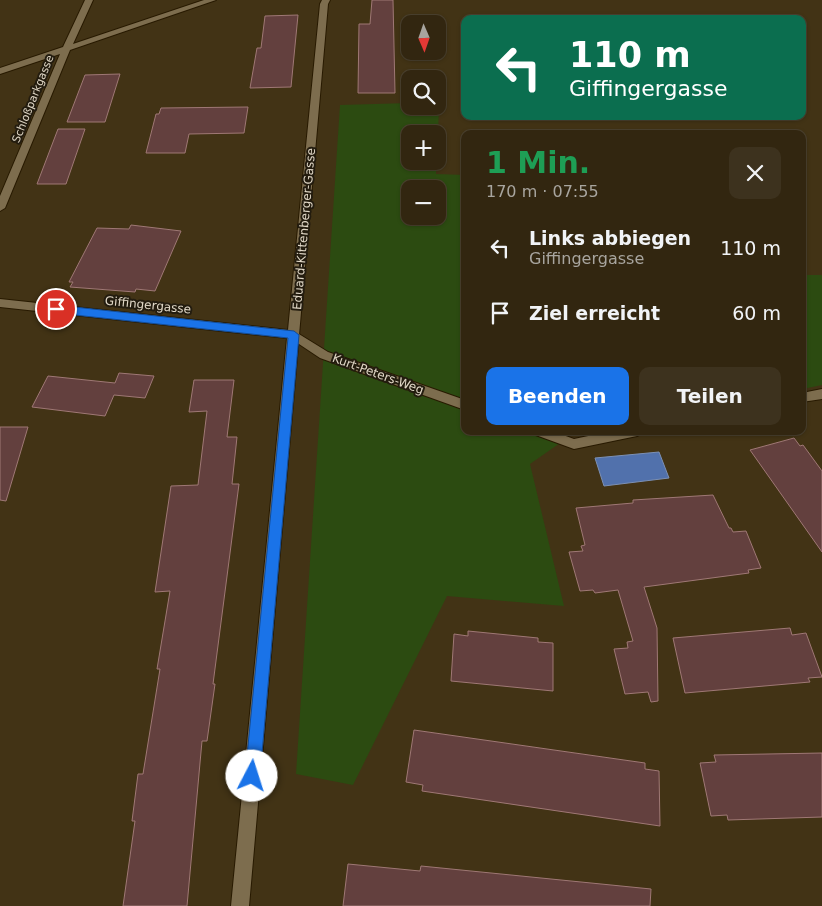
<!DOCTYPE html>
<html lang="de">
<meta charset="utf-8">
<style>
body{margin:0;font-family:"DejaVu Sans",sans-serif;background:#3d321e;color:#f1f3f6;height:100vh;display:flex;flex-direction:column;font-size:19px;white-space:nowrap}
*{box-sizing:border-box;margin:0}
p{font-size:16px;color:#a8a59f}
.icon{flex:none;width:28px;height:28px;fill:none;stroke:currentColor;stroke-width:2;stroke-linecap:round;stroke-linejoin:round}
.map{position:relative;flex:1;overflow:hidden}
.details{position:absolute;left:461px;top:130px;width:345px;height:305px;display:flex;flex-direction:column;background:#322610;border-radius:10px;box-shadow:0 1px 4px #0004,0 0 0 1px #4d4330}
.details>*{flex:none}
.top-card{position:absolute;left:461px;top:15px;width:345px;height:105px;border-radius:10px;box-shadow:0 1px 4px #0004,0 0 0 1px #4d4330;background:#0b6e4f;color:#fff;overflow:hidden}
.needle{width:32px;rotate:178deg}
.buttons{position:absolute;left:401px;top:15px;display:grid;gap:10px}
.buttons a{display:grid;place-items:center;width:45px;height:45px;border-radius:10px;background:#322610;box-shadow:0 1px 4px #0004,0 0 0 1px #4d4330;font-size:25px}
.pin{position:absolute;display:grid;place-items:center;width:42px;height:42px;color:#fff;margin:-21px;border:2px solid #fff;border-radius:50%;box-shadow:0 1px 5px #0007}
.me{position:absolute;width:55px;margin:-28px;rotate:5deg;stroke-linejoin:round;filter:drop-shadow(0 0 4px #0008)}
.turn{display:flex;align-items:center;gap:18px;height:105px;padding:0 25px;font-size:22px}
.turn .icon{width:65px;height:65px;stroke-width:2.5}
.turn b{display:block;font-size:35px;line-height:42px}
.round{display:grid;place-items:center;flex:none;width:52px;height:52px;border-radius:10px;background:#3d321e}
.headline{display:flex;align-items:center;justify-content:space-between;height:85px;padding:0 25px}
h1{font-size:30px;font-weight:600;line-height:38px;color:#1e9e55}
.cta{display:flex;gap:10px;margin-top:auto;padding:10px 25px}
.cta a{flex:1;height:58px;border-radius:10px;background:#1a73e8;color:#fff;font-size:20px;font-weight:600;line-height:58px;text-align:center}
.cta a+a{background:#3d321e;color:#f1f3f6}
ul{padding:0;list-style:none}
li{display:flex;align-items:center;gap:15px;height:65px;padding:0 25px}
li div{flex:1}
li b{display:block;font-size:19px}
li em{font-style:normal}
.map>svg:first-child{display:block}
.green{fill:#2c4b11;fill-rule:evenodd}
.water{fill:#5171ac;stroke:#7c90b4}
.building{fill:#63403e;stroke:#9f7875}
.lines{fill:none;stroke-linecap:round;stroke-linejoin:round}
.service-casing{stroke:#281a00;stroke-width:2}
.minor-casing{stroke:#281a00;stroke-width:2}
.service{fill:#7d6d4e;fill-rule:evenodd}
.minor{fill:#7d6d4e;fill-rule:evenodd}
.route{fill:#1a73e8;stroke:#114b97}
.labels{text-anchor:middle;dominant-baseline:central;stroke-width:4;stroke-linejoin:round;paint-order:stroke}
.far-street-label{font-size:11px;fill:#e1d8c7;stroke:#231c0f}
.street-label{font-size:12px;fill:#e1d8c7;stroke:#231c0f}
</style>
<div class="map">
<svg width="822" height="906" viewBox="0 0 822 906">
<rect width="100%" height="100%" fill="#423315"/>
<path class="green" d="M410,103v3h28l1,-2 -1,32v-2h-28v27h26v13l29,1v256h124l-16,3 -43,30 34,142 -117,-10 -94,189 -57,-11 44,-669zM410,189h28v27h-28z
M803,275h19v110l-19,4z"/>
<path class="water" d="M659,452l10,26 -65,8 -9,-28z"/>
<path class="building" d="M372,0h21l2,93h-37l1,-69h11z
M298,15l-7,72 -41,1 7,-40h4l4,-32z
M120,74l-15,48h-38l18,-47z
M248,107l-4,26 -55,1 -4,19h-39l10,-39h3l2,-6z
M58,129h27l-19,55h-29z
M131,225l50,6 -26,60 -19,-2 -1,3 -65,-5 3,-5h-4l28,-54 32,1z
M119,373l35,3 -9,22 -31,-3 -9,21 -73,-9 16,-31 67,7z
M194,380h40l-7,57h10l-5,47h7l-26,200h2l-8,57h-5l-15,165h-64l12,-85h-3l6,-47h5l17,-105h-3l13,-78 -15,1 16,-106 27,-1 9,-74 -18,1z
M0,427h28l-22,74 -6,-1z
M794,438l6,8 3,-1 19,26v81l-72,-102z
M713,495l16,33h2l2,4 13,-1 15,37 -13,2 1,3 -105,14 13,41 1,73 -7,1 -3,-10 -23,2 -11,-45 14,-1 -1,-6 6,-1 -15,-51 -23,3 -2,-3 -13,1 -11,-39 14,-1 -2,-5 4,-1 -9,-37 57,-5v-3z
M790,628l2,7 14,-2 16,44 -14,1 2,4 -125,11 -12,-55z
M468,631l70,7v4l15,1v48l-102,-10 3,-47 14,2z
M414,730l231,33v6l14,2 1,55 -238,-35 1,-6 -17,-3z
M822,753v64l-94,3 -1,-5 -16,1 -11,-53 16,-1 -2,-7z
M348,864l72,7 1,-5 230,23 -1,17h-307z"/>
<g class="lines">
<g class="service-casing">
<path id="service" d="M294,331l34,21 137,48v10l-145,-52 -30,-20 -2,-3z
M822,389v10l-20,3v-9z
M531,431h21l22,8 38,-8h31l-2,3 -4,2 -63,13 -41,-15z"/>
</g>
<g class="minor-casing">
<path id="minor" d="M85,0h8l-20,44 131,-44h12l-146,50 -65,158 -5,3v-15l60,-142 -60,20v-6l63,-21z
M322,0h8l-2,4 -79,902h-18l56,-568 -287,-31v-8l288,31 32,-326z"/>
</g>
<use href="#service" class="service"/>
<use href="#minor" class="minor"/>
</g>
<path class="route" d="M56,305l238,26 5,4 -39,441 -3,5 -5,2 -5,-2 -2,-5 43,-438 -232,-25 -5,-4z"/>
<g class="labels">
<g class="far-street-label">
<text transform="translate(33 99) rotate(-68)">Schloßparkgasse</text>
</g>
<g class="street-label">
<text transform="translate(304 229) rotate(-85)">Eduard-Kittenberger-Gasse</text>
<text transform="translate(148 305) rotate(6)">Giffingergasse</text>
<text transform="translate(378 374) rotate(20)">Kurt-Peters-Weg</text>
</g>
</g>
</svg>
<div class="buttons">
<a><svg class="needle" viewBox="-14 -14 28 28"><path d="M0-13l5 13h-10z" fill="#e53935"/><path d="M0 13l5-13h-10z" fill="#a8a59f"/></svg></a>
<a><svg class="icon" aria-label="search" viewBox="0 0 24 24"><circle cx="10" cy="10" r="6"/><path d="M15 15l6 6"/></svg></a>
<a>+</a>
<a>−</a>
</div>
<div class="pin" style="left:56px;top:309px;background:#d93025"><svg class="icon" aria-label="arrive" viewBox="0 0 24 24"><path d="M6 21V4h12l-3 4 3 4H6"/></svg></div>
<svg class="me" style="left:252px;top:776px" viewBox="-20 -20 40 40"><circle r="19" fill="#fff"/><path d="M0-13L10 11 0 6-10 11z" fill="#1a73e8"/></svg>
<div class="top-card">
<div class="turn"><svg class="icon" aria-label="left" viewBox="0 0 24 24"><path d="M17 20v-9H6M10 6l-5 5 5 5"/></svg><div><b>110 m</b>Giffingergasse</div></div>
</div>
<section class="details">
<div class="headline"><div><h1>1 Min.</h1><p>170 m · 07:55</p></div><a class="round"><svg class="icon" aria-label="close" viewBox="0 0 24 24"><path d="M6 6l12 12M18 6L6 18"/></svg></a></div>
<ul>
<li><svg class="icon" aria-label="left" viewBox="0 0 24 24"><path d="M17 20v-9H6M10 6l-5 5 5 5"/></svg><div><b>Links abbiegen</b><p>Giffingergasse</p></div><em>110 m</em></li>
<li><svg class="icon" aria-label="arrive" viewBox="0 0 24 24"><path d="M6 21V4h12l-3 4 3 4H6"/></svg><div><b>Ziel erreicht</b></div><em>60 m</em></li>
</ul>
<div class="cta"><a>Beenden</a><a>Teilen</a></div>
</section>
</div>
